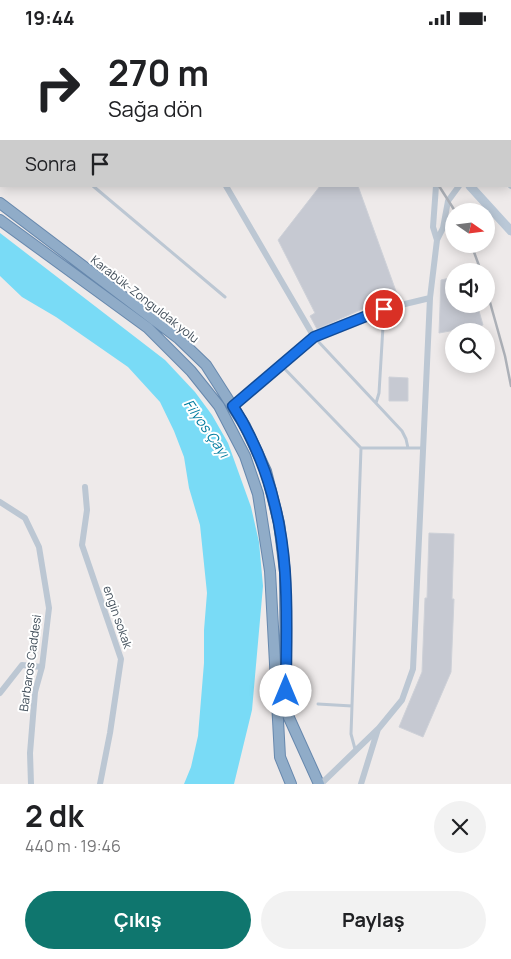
<!DOCTYPE html>
<html lang="tr">
<meta charset="utf-8">
<style>
body{margin:0;font-family:Manrope,sans-serif;background:#f2f2f2;color:#202124;height:100vh;display:flex;flex-direction:column;font-size:19px;white-space:nowrap}
*{box-sizing:border-box;margin:0}
p{font-size:16px;color:#757577}
.icon{flex:none;width:28px;height:28px;fill:none;stroke:currentColor;stroke-width:2;stroke-linecap:round;stroke-linejoin:round}
.map{position:relative;height:749px;overflow:hidden}
.side{display:flex;flex-direction:column;background:#fff;flex:1}
.side>*{flex:none}
.top-card{position:absolute;left:0px;top:0px;width:511px;height:152px;box-shadow:0 2px 12px #0003;background:#fff;color:#202124;overflow:hidden}
.needle{width:32px;rotate:104deg}
.buttons{position:absolute;left:445px;top:168px;display:grid;gap:10px}
.buttons a{display:grid;place-items:center;width:50px;height:50px;border-radius:50%;background:#fff;box-shadow:0 2px 12px #0003;font-size:25px}
.pin{position:absolute;display:grid;place-items:center;width:42px;height:42px;color:#fff;margin:-21px;border:2px solid #fff;border-radius:50%;box-shadow:0 1px 5px #0007}
.me{position:absolute;width:55px;margin:-28px;rotate:0deg;stroke-linejoin:round;filter:drop-shadow(0 0 4px #0008)}
.turn{display:flex;align-items:center;gap:18px;height:105px;padding:0 25px;font-size:22px}
.turn .icon{width:65px;height:65px;stroke-width:2.5}
.turn b{display:block;font-size:35px;line-height:42px}
.then{display:flex;align-items:center;height:48px;padding:0 25px;background:#0003;gap:10px;font-size:19px}
.round{display:grid;place-items:center;flex:none;width:52px;height:52px;border-radius:26px;background:#f2f2f2}
.overview{display:flex;align-items:center;justify-content:space-between;height:85px;padding:0 25px}
h1{font-size:30px;font-weight:700;line-height:38px}
.button{display:flex;gap:10px;margin-top:auto;padding:10px 25px}
.button a{flex:1;height:58px;border-radius:30px;background:#0f766e;color:#fff;font-size:20px;font-weight:700;line-height:58px;text-align:center}
.button a+a{background:#f2f2f2;color:#202124}
.status{display:flex;justify-content:space-between;align-items:center;height:35px;padding:0 25px;background:#fff;direction:ltr}
.status svg{height:14px;fill:currentColor}
.map>svg:first-child{display:block}
.water{fill:#79dbf6}
.building{fill:#c6c9d2;stroke:#ced1d8}
.lines{fill:none;stroke-linecap:round;stroke-linejoin:round}
.trunk-casing{stroke:#6788ad;stroke-width:12}
.service{stroke:#bcc7d3;stroke-width:3}
.minor{stroke:#bcc7d3;stroke-width:6}
.secondary{stroke:#bac8d7;stroke-width:9}
.trunk{stroke:#90acc8;stroke-width:10}
.rail{stroke:#acb0b7;stroke-width:2.5}
.route-casing{stroke:#114b97;stroke-width:12}
.route{stroke:#1a73e8;stroke-width:9}
.labels{text-anchor:middle;dominant-baseline:central;stroke-width:4;stroke-linejoin:round;paint-order:stroke}
.street-label{font-size:12px;fill:#414e5a;stroke:#fff}
.water-label{font-size:14px;font-style:italic;fill:#027c9f;stroke:#fff}
</style>
<div class="status"><b>19:44</b><svg viewBox="0 0 49 12"><path d="M0 12V9h3v3zM5 12V6h3v6zM10 12V3h3v9zM15 12V0h3v12zM26 1h20v11H26zM47 4h2v5h-2z"/></svg></div>
<div class="map">
<svg width="511" height="749" viewBox="0 0 511 749">
<rect width="100%" height="100%" fill="#eeeaea"/>
<path class="water" d="M0,198l165,127 30,32 17,23 16,28 23,64 8,35 4,44 -11,124 -18,74h-50l7,-17 7,-31 6,-73v-33l3,-37 -7,-68 -11,-37 -5,-31 -10,-26 -14,-29 -32,-35 -72,-50 -34,-20 -22,-21z"/>
<path class="building" d="M320,151h38l39,108 -80,35 -7,-13 5,-3 -37,-73z
M454,242v27h23l6,21 -44,8 2,-53z
M389,342l19,1v23h-19z
M429,498l25,1 -2,65h2l-3,73 -28,65 -24,-10 23,-55 3,-74h2z"/>
<g class="lines">
<g class="trunk-casing">
<path id="trunk" d="M0,168l178,135 28,27 39,61 21,45 13,52 6,49 1,139 33,73
M0,185l148,108 43,43 28,35 26,50 13,38 12,77 10,186 11,27"/>
</g>
<path class="service" d="M0,84l1,1
M93,151l132,111
M315,303l87,93 4,8 2,9
M281,330l80,83h61
M376,368l3,-10 5,-83
M318,669l34,2
M355,714l-4,-15 10,-286"/>
<path class="minor" d="M445,0v1
M486,0l1,1
M65,1v-1
M345,1v-1
M510,22l1,1
M510,45l1,4
M510,126h1
M510,150l1,1
M226,151l88,151 70,-28 46,-11
M436,151l-3,41 4,13
M233,371l81,-69
M85,452l2,23 -5,35 39,114 -11,74 -10,51
M0,467l25,16 14,29 10,61 -7,59 -7,25 -5,61 1,31
M0,658l22,-28 20,2
M321,749l58,-56 23,-28 11,-31 17,-371 7,-58 6,-12 5,-27 11,-15
M361,749l17,-55"/>
<path class="secondary" d="M245,0l4,1
M470,151l41,45"/>
<use href="#trunk" class="trunk"/>
<path class="rail" d="M0,11h1
M439,151l16,25
M471,209l10,27
M486,253l19,68 6,30"/>
</g>
<g class="lines">
<g class="route-casing">
<path id="route" d="M286,656c0,-39 2,-79 -1,-119 -4,-58 -20,-116 -52,-166l81,-69 70,-28"/>
</g>
<use href="#route" class="route"/>
</g>
<g class="labels">
<g class="street-label">
<text transform="translate(145 264) rotate(38)">Karabük-Zonguldak yolu</text>
<text transform="translate(118 582) rotate(71)">engin sokak</text>
<text transform="translate(30 628) rotate(-82)">Barbaros Caddesi</text>
</g>
<g class="water-label">
<text transform="translate(207 393) rotate(55)">Filyos Çayı</text>
</g>
</g>
</svg>
<div class="buttons">
<a><svg class="needle" viewBox="-14 -14 28 28"><path d="M0-13l5 13h-10z" fill="#e53935"/><path d="M0 13l5-13h-10z" fill="#757577"/></svg></a>
<a><svg class="icon" aria-label="sound" viewBox="0 0 24 24"><path d="M4 9h4l5-4v14l-5-4H4zM17 9q2 3 0 6"/></svg></a>
<a><svg class="icon" aria-label="search" viewBox="0 0 24 24"><circle cx="10" cy="10" r="6"/><path d="M15 15l6 6"/></svg></a>
</div>
<div class="pin" style="left:384px;top:274px;background:#d93025"><svg class="icon" aria-label="arrive" viewBox="0 0 24 24"><path d="M6 21V4h12l-3 4 3 4H6"/></svg></div>
<svg class="me" style="left:286px;top:656px" viewBox="-20 -20 40 40"><circle r="19" fill="#fff"/><path d="M0-13L10 11 0 6-10 11z" fill="#1a73e8"/></svg>
<div class="top-card">
<div class="turn"><svg class="icon" aria-label="right" viewBox="0 0 24 24"><path d="M7 20v-9h11M14 6l5 5-5 5"/></svg><div><b>270 m</b>Sağa dön</div></div>
<div class="then">Sonra<svg class="icon" aria-label="arrive" viewBox="0 0 24 24"><path d="M6 21V4h12l-3 4 3 4H6"/></svg></div>
</div>
</div>
<section class="side">
<div class="overview"><div><h1>2 dk</h1><p>440 m · 19:46</p></div><a class="round"><svg class="icon" aria-label="close" viewBox="0 0 24 24"><path d="M6 6l12 12M18 6L6 18"/></svg></a></div>
<div class="button"><a>Çıkış</a><a>Paylaş</a></div>
</section>
